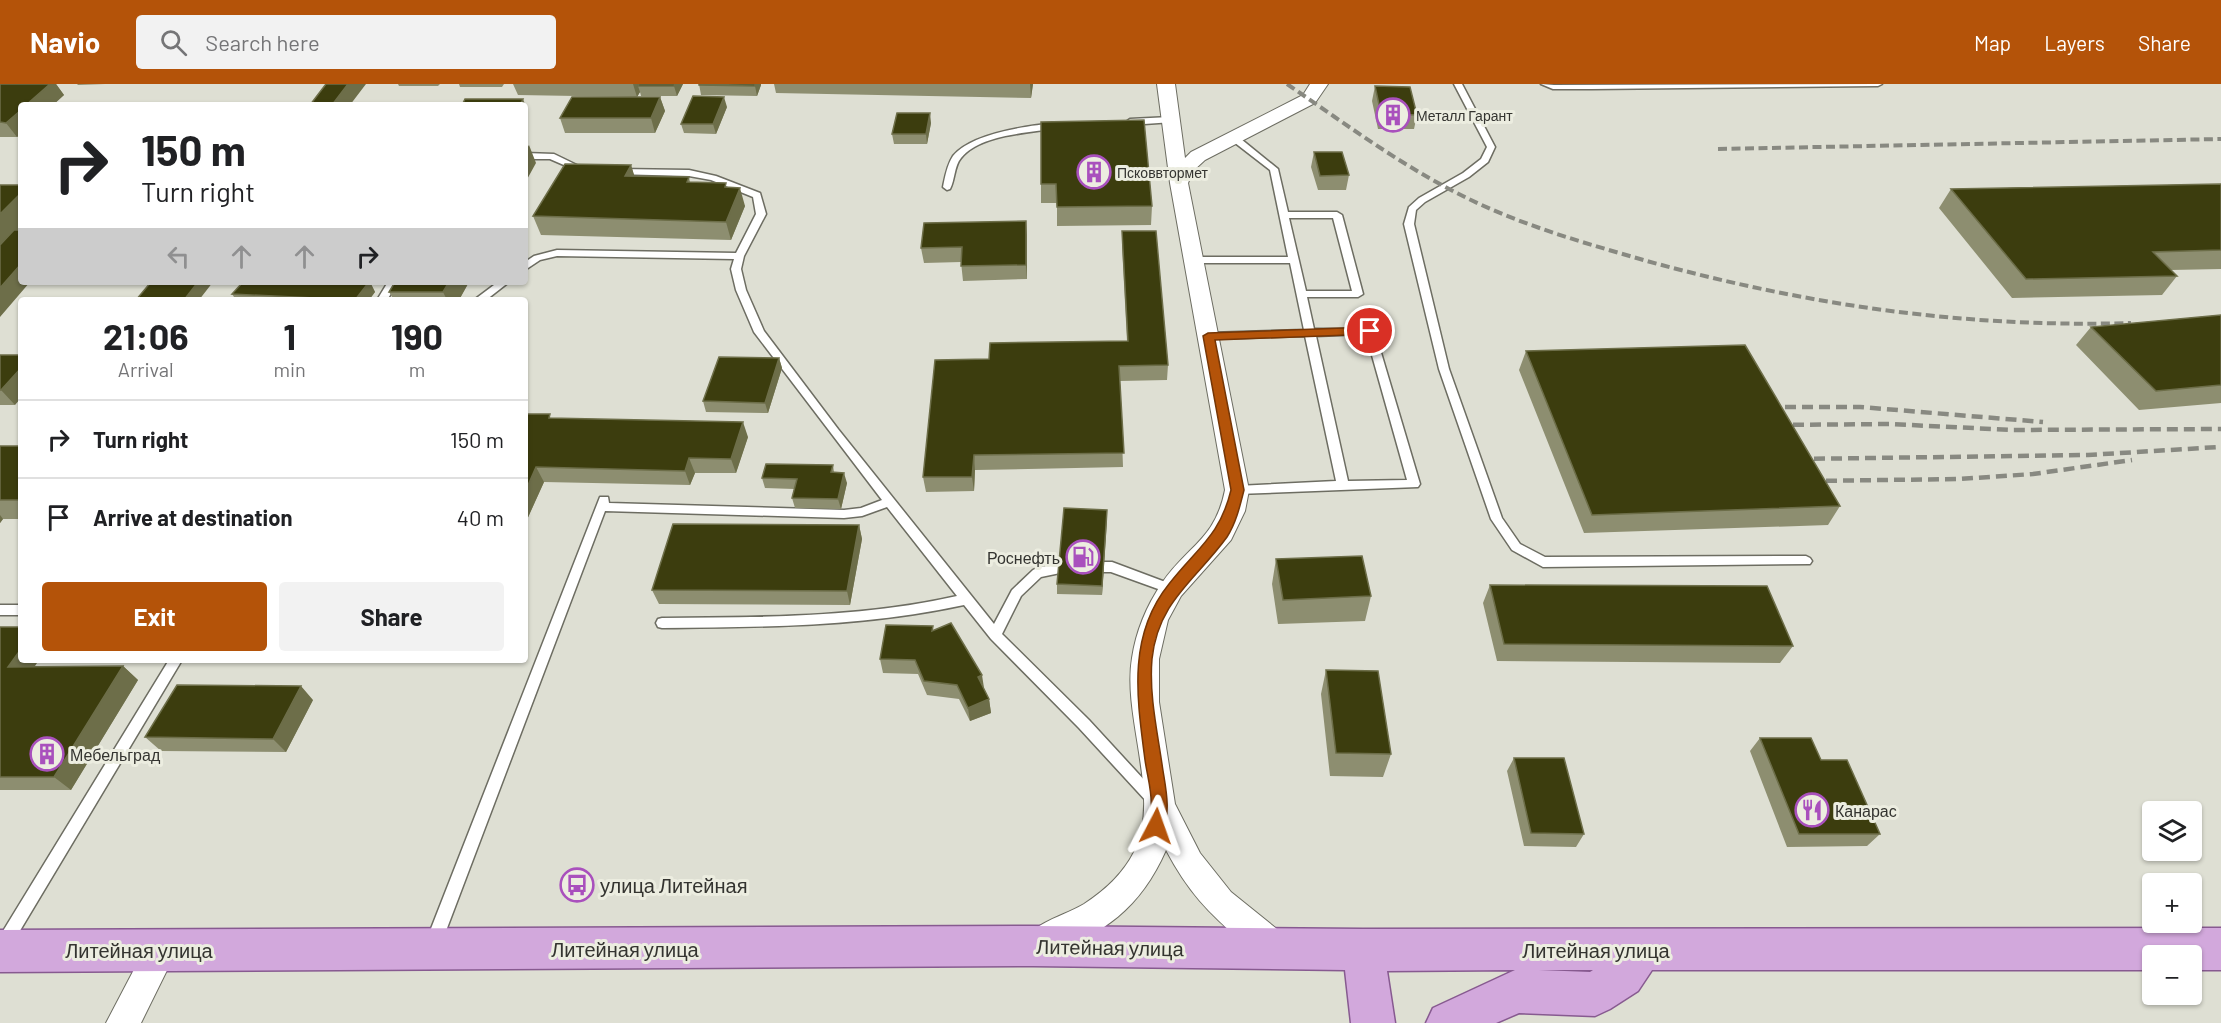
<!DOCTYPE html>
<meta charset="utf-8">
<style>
body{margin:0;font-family:Barlow,sans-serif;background:#f2f2f2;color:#202124;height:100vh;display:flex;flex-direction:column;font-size:22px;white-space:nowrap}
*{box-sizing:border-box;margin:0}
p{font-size:20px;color:#757577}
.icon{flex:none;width:33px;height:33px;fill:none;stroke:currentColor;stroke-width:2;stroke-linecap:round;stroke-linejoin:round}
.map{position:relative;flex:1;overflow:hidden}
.side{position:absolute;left:18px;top:213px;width:510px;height:366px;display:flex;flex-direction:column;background:#fff;border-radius:6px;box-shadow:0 2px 4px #0004}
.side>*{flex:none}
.guide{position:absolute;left:18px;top:18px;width:510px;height:183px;border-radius:6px;box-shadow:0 2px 4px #0004;background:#fff;color:#202124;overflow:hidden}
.buttons{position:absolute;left:2142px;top:717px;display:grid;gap:12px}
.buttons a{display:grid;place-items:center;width:60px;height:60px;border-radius:6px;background:#fff;box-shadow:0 2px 4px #0004;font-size:30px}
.pin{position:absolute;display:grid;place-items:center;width:51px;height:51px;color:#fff;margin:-26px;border:3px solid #fff;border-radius:50%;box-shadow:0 2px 6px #0007}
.me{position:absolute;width:66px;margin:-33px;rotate:4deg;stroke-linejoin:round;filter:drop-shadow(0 0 4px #0008)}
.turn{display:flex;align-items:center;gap:21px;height:126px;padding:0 24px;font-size:27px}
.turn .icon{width:78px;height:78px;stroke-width:2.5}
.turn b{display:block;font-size:42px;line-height:51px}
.lanes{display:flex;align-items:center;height:57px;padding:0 24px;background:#0003;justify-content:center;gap:30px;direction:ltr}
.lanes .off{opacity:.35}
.eta{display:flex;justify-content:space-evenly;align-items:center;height:102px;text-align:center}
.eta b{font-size:36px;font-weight:700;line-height:42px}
.button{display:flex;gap:12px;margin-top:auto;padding:12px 24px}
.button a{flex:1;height:69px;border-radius:6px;background:#b45309;color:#fff;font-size:24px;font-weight:700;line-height:69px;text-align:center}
.button a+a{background:#f2f2f2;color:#202124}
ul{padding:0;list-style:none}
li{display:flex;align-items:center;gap:18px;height:78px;padding:0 24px;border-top:2px solid #e0e0e0}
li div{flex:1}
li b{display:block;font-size:22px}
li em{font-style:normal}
header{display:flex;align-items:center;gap:36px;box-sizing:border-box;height:84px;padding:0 30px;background:#b45309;color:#fff}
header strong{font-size:28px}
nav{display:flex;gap:33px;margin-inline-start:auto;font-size:21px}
.search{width:420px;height:54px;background:#f2f2f2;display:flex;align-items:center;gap:15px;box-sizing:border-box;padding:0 21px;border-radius:6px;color:#757577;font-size:22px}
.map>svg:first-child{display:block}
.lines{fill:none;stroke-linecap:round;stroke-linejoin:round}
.lane-casing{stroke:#6d6d62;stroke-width:3}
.street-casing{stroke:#6d6d62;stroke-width:2}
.primary-casing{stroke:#875a90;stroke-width:3}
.lane{fill:#fff;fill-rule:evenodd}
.street{fill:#fff;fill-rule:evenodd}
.primary{fill:#d2a8dc;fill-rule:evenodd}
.rail-far1{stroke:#888981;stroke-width:4;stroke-dasharray:9 4.5;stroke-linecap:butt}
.rail{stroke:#888981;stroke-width:4.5;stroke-dasharray:11 6;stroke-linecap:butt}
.wall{fill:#8d8e70}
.shaded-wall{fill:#6d6e49}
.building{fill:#3c3d0e;stroke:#6d6e49;stroke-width:1.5}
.route{fill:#b45309;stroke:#753606;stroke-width:1.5}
.labels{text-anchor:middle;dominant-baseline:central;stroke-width:6;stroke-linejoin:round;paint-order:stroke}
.far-poi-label{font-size:14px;fill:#343430;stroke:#ecede0;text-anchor:start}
.poi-label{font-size:16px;fill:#343430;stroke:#ecede0;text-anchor:start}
.near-poi-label{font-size:20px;fill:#343430;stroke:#ecede0;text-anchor:start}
.near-street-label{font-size:20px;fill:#343430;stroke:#ecede0}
</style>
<header>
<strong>Navio</strong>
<div class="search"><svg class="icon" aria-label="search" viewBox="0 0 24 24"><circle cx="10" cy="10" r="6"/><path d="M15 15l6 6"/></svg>Search here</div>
<nav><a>Map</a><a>Layers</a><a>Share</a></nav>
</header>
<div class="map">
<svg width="2221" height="939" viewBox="0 0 2221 939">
<rect width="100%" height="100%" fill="#dedfd3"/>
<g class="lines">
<g class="lane-casing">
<path id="lane" d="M1454,0h8l33,63 -7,15 -19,15 -44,25 -9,8 -2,14 35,145 53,149 18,26 25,13 261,-1 4,2 2,3 -2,3 -267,3 -31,-17 -21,-31 -52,-150 -35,-145 5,-17 10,-9 44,-25 18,-14 6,-12z
M1541,0l13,1 328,-1 -4,2 -286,3h-39z
M1170,33l4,3 -1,2 -43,3 -4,-3 4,-3z
M1055,39l4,3 -1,2c-28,5 -78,6 -97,30 -7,8 -6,22 -11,31l-3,1 -4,-3c2,-10 4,-22 10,-31 19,-23 74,-30 102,-33z
M1230,51h6l42,34 10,43h49l5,3 21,79 -5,3h-51l7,32h60l46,155 -2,3 -181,7 -6,-4 6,-4 99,-5 -31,-145 -97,3 -5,-3 5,-3 96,-3 -14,-67h-96l-5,-3 5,-3h94l-18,-87 -40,-31zM1289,134h44l19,73h-46zM1366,250l41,146 -59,1 -32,-145z
M525,69l29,1 33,16 -4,3 -3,-1 -30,-13h-25z
M618,85l71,1 27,6 44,17 6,21 -22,42 -3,13 5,21 18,41 74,98 156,195 18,-34 21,-20 4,-2 28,-6h47l64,24 2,3 -2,3 -4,2 -61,-22h-46l-24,5 -20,19 -19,38 87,86 69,75 2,4 -2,4 -5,2 -5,-2 -69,-75 -88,-89 -27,-34c-100,22 -200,22 -302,23l-4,-1 -2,-4 2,-4 4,-1c99,-1 198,0 295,-22l-70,-89 -25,9 -18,2 -239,-7 -164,433 -3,5 -5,2 -5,-2 -3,-5 175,-447h8l1,6 235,7 17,-2 21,-8 -128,-168 -18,-42 -5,-21 3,-10 -177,-3 -17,4 -15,10v-8l9,-6 23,-6 179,3 20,-39 -3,-17 -42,-17 -22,-4 -74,-2v-4z
M388,198h10l-11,18h-10z
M498,198h11l-23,18h-12z
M0,521h21v10h-21z
M169,576h13l-173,289 -5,2 -4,-1v-14z"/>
</g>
<g class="street-casing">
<path id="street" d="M1157,0h18l10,74 6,-6 112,-57 7,-11h18l-13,19 -110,57 -12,11 -5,12 61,307 -4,21 -14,29 -50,56 -13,24 -9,39v43l16,102 25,49 31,39 57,46 5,11 -5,11 -11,5c-13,-6 -23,-14 -34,-23 -35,-29 -56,-52 -77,-92 -26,59 -62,83 -121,107l-11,-5 -5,-11c1,-4 3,-9 6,-12 13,-10 34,-16 49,-25 20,-13 39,-30 50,-52 28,-54 -12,-134 -2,-194 4,-27 15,-53 30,-75 26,-38 53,-43 63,-93l-55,-307z
M161,850l11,5 5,11 -36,73h-35l44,-84z"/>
</g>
<g class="primary-casing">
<path id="primary" d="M1033,842l330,3 858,-1v42h-29v-14h-40v14h-500l-14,21 -28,18 -15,7 -76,-3 -23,10h-70l7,-15 82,-38 -128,1 8,52h-44l-6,-53 -312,-4 -1033,6v-42zM1539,886h54l-3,2z"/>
</g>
<use href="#lane" class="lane"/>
<use href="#street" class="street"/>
<use href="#primary" class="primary"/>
<path class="rail-far1" d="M1287,0c60,41 119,85 184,116 56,27 117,44 176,61 160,44 317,67 484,62
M1718,65l503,-10"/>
<path class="rail" d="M1768,323h92l183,15
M1776,341l113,-1 124,6 208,-1
M1797,375l291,-4 131,-8
M1809,397l151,-2 73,-5 99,-14"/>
</g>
<path class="wall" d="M0,0h56l8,11 -11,10h-32v29l-4,3h-17z
M77,0h28l-27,1z
M398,0h42l-2,2h-39z
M459,0h45l-2,3h-42z
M513,0h170l-6,12h-36l-1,-4 -3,5h23l5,14 -10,22h-90l-5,-15 75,-21 -117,-2z
M699,0h62v1l-4,11 -56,-1z
M774,0h259l-2,14 -255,-5z
M1375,2l42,29 -3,14h-36l-6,-28z
M727,23l-11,27 -32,-1 -3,-9z
M1041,38l111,84 -1,19 -94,1v-23h-16z
M931,39l-4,21h-33l-2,-10z
M1314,68l35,23 -3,15h-28l-7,-23z
M631,81l3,11 55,1 1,5 38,5 17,19 -14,34 -190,-5 -8,-19z
M2221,100v85l-50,1 6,6 -15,19 -150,3 -73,-90 12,-19z
M1122,147l46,134 -1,15 -47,1 3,86 -148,3 -1,21 -48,1 -3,-15 66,-118 138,-18 -5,-95z
M1027,151v44l-64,2 -2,-19 -37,1 -3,-15z
M236,198h136l-1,2 4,8 -6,8h-133l-4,-6 8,-9h-3z
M395,198h74l-10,18h-65l-5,-8z
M2221,231v88l-82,7 -63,-65 15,-18z
M1526,267l314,155 -12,19 -244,8 -65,-163z
M0,271l15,50h-15z
M779,274l3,10 -14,45 -62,-1 -3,-11z
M525,330l27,4 196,19 -12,36h-41l-5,12 -146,-3 -19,42z
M0,362h21v73h-18l-3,4z
M833,381l1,7 13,11 -6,26 -46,-1 -3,-10 2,-9 -29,-1 -3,-10z
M1107,426l-5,85 -45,-1v-10z
M859,441l3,14 -12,66 -191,-1 -7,-14z
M1276,475l95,37 -6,25 -87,3 -6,-40z
M1490,501l303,61 -13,17 -283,-2 -14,-58z
M933,542v4l50,58 6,11 2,14 -21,8 -11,-22 -32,-4 -9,-21 -35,-1 -3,-14z
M0,543l35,40 88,-1 15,14 -67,110h-71z
M1326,586l65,84 -8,23 -53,-1 -9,-82z
M313,616l-27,52 -125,-1 -16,-14z
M1760,654l120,96 -13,12 -80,1 -37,-96z
M1514,674l70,76 -8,13 -52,-1 -17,-75z"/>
<path class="shaded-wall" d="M50,0h6l8,11 -11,10h-27z
M348,0h18l-16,21h-18z
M633,0h11l-6,2 2,6 -3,5z
M675,0h8l-6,12 -3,-10z
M755,0h6v1l-4,11 -2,-10z
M1030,0h3l-2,14z
M660,13l5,14 -10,22 -4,-15z
M724,13l3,10 -11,27 -3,-10z
M523,15l4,10 -2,3v-7h-5z
M21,26v24l-4,3 -11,-14z
M930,29l1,10 -4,21 -1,-10z
M529,61l7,18 -11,20v-32z
M631,81l6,19 -12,-8z
M740,104l5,18 -14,34 -5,-18z
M21,109v34l-21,22v-35z
M1026,137l1,14v44l-1,-14z
M21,180v18h9l-30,35v-29z
M198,198h15l-14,18h-15z
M359,198h13l-1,2 4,8 -6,8h-14z
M449,198h20l-10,18h-12l-4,-8z
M779,274l3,10 -14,45 -3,-10z
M21,284v30l-6,7 -14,-15z
M743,338l5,15 -12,36 -5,-14z
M974,371l1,15 -1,21 -2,-14z
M689,374l6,15 -5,12 -5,-14z
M536,383l8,15 -19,42v-32z
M844,389l3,10 -6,26 -3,-10z
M1107,426v10l-5,75v-9z
M0,431l3,4 -3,4z
M859,441l3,14 -12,66 -3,-14z
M21,565v11h18l-14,21 -17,-14z
M123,582l15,14 -67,110 -17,-13z
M982,591l2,13 -6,-11z
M301,602l12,14 -27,52 -13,-13z
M989,615l2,14 -21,8 -2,-13z"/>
<path class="building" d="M0,0h50l-24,21h-5v5l-15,13 -6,-1z
M326,0h22l-16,21h-22z
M639,0h36l-1,2h-36z
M699,0h56v2l-56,-1z
M1375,2l35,1 7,28 -36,-1z
M693,12l31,1 -11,27h-32z
M572,13h88l-9,21h-91z
M465,15h58l-3,6h-58z
M897,29h33l-4,21h-34z
M1144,36l8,86 -95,1 -1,-23h-15v-62z
M1314,68h28l7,23 -29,1z
M565,80l66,1 -6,11 64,1 -2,5 39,1 -1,4 15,1 -14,34 -193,-6z
M2221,100v66l-68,2 24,24 -151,3 -75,-90z
M0,101h21v8l-21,21z
M1026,137v44l-65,1 1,-19 -41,1 3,-25z
M14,146h7v34l-21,24v-43z
M1122,147h34l12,134 -49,1 5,87 -150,2 -2,22h-49l12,-117 54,-1 1,-16 138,-2z
M151,198h47l-14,18h-48z
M243,198h126l-14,18 -123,-6z
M395,198h54l-6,10h-54z
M2221,231v70l-65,6 -65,-64z
M1745,261l95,161 -248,9 -66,-164z
M0,271h21v13l-20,22h-1z
M719,273l60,1 -14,45 -62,-2z
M525,330h25l-1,4 194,4 -12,37 -42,-1 -4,13 -149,-4 -11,25z
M0,362h21v54h-21z
M766,380l67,1 -2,7 13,1 -6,26 -46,-1 5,-19 -35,-1z
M1064,424l43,2 -5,76 -45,-2z
M673,440l186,1 -12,66 -195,-1z
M1362,472l9,40 -88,4 -7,-41z
M1490,501l277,1 26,60 -289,-2z
M951,539l31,52 -4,2 11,22 -21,9 -11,-23 -33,-4 -9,-21 -35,-1 6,-34 47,1 -1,5z
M0,543h21v22l-13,18 115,-1 -69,111h-54z
M1326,586l52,1 13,83 -55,-1z
M177,601l124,1 -28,53 -128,-2z
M1760,654h51l10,22h26l33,74h-81z
M1514,674h50l20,76 -53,-1z"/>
<path class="route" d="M1370,243l6,4 -2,3 -159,6 29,150c-4,16 -8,33 -17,47 -31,43 -69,64 -75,122 -3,35 5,71 10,105 3,22 10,47 0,68l-6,2 -5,-2c-4,-8 -1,-14 0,-22 2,-16 -4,-35 -6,-50 -8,-62 -18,-124 24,-176 28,-36 51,-48 62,-94l-28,-154 5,-3z"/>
<defs>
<g id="building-ring" transform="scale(1.725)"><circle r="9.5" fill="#ecede0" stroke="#a950bd" stroke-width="1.5"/><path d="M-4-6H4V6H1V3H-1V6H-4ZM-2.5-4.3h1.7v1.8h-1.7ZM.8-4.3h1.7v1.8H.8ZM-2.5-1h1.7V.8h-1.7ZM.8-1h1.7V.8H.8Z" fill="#a950bd"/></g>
<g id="fuel-ring" transform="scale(1.725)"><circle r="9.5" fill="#ecede0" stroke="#a950bd" stroke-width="1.5"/><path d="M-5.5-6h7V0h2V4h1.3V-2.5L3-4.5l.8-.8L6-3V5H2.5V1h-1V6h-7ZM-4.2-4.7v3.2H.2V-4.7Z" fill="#a950bd"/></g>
<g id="restaurant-ring" transform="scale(1.725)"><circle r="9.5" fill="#ecede0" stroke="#a950bd" stroke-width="1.5"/><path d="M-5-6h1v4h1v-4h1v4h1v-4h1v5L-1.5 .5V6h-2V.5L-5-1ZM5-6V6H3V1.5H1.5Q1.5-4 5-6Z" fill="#a950bd"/></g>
<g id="bus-ring" transform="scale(1.725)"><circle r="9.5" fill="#ecede0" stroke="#a950bd" stroke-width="1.5"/><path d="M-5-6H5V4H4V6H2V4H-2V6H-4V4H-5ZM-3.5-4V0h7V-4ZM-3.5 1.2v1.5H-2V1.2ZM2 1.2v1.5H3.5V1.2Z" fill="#a950bd"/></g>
</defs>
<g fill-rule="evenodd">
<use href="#building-ring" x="1393" y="31"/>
<use href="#building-ring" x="1094" y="88"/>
<use href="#fuel-ring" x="1083" y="473"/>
<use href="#building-ring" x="47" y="670"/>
<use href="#restaurant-ring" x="1812" y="726"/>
<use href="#bus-ring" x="577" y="801"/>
</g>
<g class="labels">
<g class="far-poi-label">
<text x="1416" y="31">Металл Гарант</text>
<text x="1117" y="88">Псковвтормет</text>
</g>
<g class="poi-label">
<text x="1060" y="473" text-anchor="end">Роснефть</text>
<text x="70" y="670">Мебельград</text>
<text x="1835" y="726">Канарас</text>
</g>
<g class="near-poi-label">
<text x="600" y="801">улица Литейная</text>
</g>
<g class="near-street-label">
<text transform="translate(1110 863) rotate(1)">Литейная улица</text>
<text x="625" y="865">Литейная улица</text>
<text x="139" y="866">Литейная улица</text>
<text x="1596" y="866">Литейная улица</text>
</g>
</g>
</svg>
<div class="buttons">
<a><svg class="icon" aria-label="layers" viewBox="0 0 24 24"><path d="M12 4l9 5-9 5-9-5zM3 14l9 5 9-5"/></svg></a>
<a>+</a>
<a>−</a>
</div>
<div class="pin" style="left:1370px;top:247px;background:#d93025"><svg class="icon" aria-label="arrive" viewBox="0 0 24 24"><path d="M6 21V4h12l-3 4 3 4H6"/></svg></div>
<svg class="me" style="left:1156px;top:742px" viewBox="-20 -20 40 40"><path d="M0-17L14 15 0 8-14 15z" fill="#b45309" stroke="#fff" stroke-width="4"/></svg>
<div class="guide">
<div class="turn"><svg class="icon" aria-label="right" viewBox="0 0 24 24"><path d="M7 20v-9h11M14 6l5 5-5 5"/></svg><div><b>150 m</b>Turn right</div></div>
<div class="lanes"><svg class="icon off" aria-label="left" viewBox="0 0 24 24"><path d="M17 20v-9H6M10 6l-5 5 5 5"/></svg><svg class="icon off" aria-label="ahead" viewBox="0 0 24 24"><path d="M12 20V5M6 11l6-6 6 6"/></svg><svg class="icon off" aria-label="ahead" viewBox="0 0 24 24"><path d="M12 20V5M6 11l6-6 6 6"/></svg><svg class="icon" aria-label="right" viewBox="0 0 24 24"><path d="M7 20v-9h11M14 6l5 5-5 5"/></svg></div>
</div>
<section class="side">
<div class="eta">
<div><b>21:06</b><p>Arrival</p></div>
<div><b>1</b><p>min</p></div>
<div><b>190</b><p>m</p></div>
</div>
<ul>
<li><svg class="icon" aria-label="right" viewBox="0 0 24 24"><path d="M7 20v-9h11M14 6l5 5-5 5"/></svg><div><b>Turn right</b></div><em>150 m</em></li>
<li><svg class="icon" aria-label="arrive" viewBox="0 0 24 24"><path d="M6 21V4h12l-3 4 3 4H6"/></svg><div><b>Arrive at destination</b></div><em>40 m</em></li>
</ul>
<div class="button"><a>Exit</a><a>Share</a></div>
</section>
</div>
